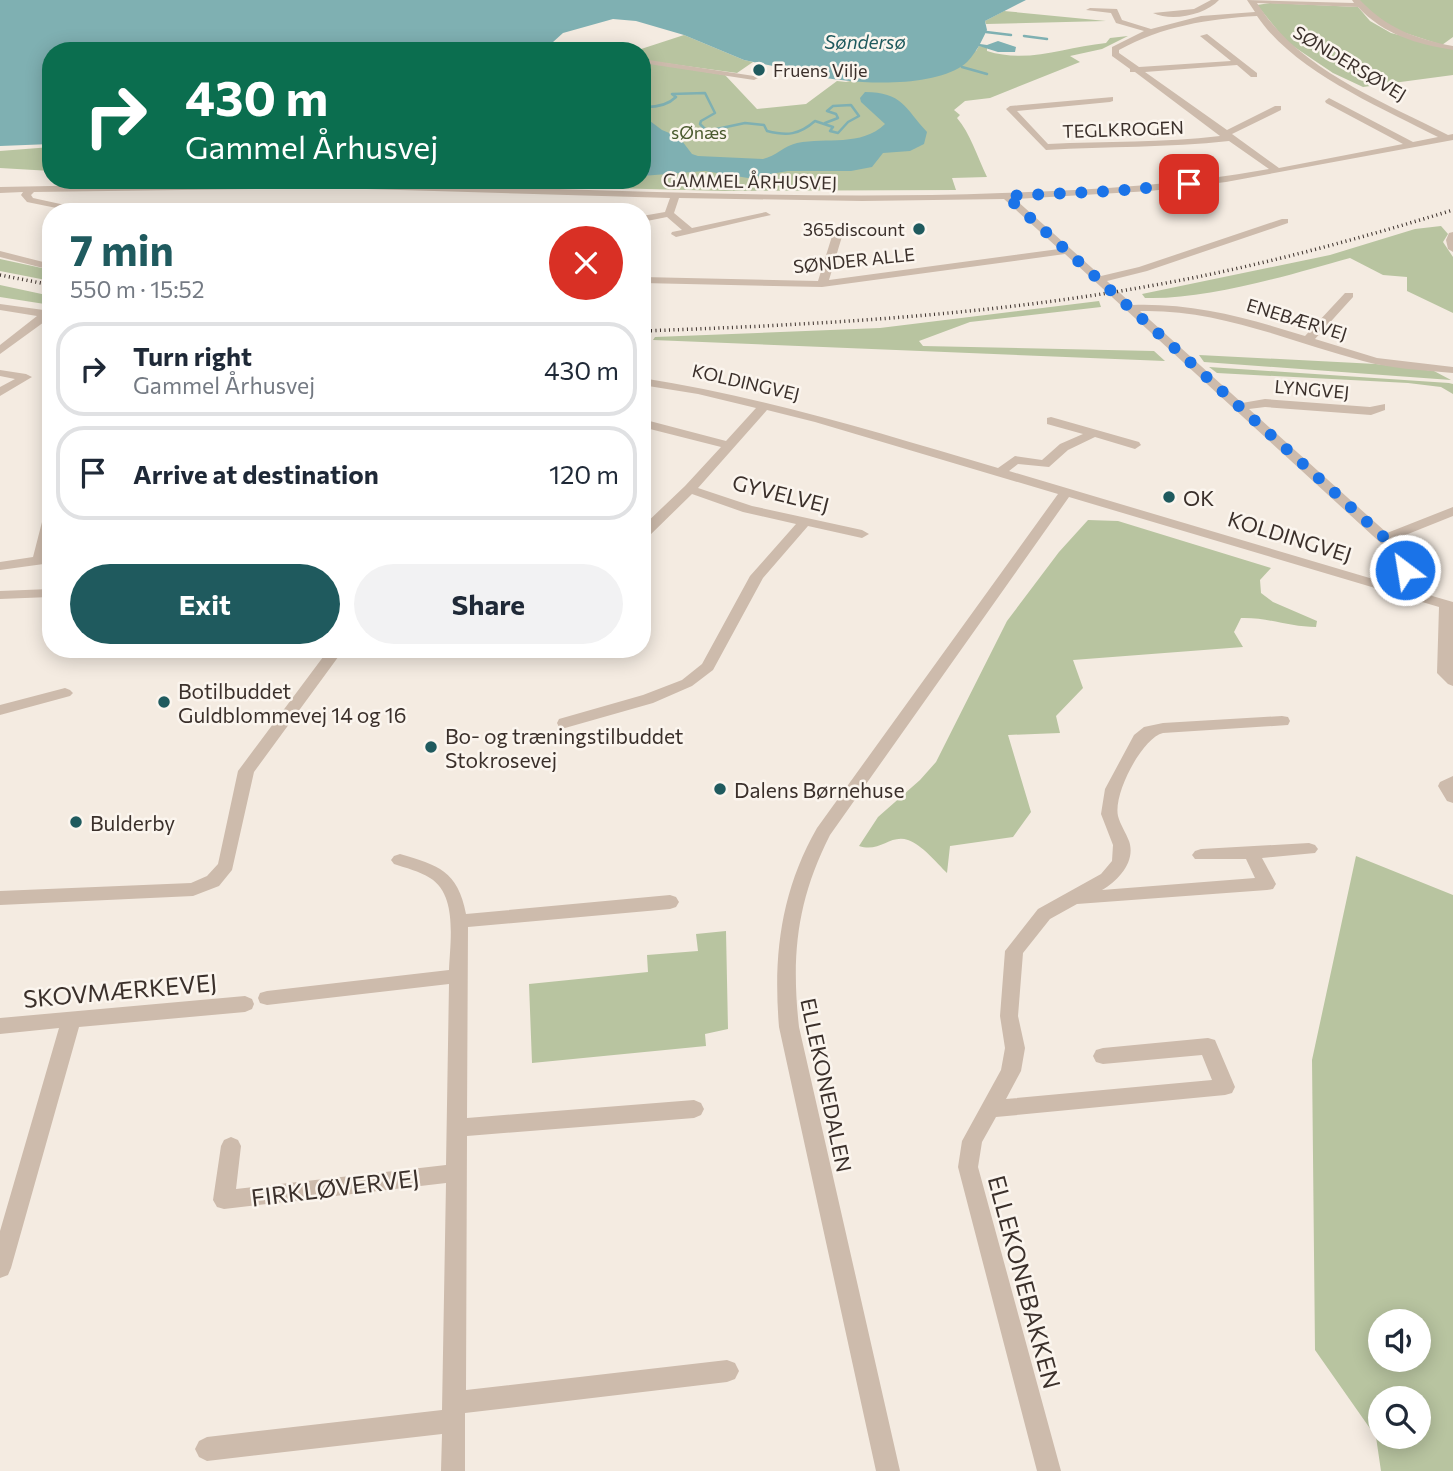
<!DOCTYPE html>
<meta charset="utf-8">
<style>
body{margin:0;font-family:Commissioner,sans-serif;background:#f2f2f3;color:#1f2937;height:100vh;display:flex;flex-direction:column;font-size:26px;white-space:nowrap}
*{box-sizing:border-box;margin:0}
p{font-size:23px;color:#747a83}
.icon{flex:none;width:38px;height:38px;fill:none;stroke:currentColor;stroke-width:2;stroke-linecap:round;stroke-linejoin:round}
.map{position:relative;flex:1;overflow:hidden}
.details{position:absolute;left:42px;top:203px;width:609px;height:455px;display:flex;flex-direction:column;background:#fff;border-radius:28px;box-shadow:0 4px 18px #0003}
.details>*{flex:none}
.guide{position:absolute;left:42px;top:42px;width:609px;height:147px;border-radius:28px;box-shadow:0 4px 18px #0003;background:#0b6e4f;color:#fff;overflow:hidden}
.tools{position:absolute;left:1368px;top:1309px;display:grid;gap:14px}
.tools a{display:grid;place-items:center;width:63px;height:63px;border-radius:50%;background:#fff;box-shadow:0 4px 18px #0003;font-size:35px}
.pin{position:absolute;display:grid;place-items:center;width:60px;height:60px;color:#fff;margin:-30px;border-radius:14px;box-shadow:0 4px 10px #0006}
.me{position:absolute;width:77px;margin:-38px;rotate:329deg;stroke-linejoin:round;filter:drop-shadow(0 0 5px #0008)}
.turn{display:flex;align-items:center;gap:24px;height:147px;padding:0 28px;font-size:32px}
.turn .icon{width:91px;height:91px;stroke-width:2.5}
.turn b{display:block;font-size:49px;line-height:60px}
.round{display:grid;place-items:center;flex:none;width:74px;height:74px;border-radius:37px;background:#f2f2f3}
.overview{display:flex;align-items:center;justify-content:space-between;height:119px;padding:0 28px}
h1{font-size:42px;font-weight:700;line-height:52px;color:#1f5a5e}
.action{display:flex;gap:14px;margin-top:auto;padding:14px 28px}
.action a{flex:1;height:80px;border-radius:42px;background:#1f5a5e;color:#fff;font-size:28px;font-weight:700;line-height:80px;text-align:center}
.action a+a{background:#f2f2f3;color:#1f2937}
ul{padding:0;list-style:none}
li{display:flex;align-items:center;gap:21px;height:94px;margin:0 14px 10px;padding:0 14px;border:4px solid #e0e1e3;border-radius:28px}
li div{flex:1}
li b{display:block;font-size:26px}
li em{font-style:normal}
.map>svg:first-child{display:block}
.green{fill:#b8c4a0;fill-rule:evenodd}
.water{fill:#7fb0b2}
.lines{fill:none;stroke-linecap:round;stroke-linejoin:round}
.stream{stroke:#7fb0b2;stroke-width:2.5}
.minor{fill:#cdbbac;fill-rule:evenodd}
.rail{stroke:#3b302b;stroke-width:3.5;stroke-dasharray:1 3.5;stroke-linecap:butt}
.route{stroke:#1a73e8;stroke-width:12;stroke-dasharray:0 21.6}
.poi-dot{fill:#1f5a5e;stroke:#fbf5ee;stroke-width:2.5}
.labels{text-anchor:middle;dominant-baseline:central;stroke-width:5;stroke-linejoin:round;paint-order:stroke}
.far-street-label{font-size:18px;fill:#3b302b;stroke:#fbf5ee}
.far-poi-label{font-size:18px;fill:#3b302b;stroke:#fbf5ee;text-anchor:start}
.far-park-label{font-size:18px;fill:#4a5a2e;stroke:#fbf5ee}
.far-water-label{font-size:19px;font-style:italic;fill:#1f5a5e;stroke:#fbf5ee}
.street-label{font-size:21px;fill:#3b302b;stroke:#fbf5ee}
.poi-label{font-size:21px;fill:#3b302b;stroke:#fbf5ee;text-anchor:start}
.near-street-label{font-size:24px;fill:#3b302b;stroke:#fbf5ee}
</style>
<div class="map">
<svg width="1453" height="1471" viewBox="0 0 1453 1471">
<rect width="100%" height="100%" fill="#f4ebe1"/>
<path class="green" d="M1359,0h94v37l-11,8 -55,-18z
M1270,3l88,4 12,14 21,12 62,16v26l-90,12 -30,-14 -46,-31 -30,-37z
M1004,11l102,10 -120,3 -1,-3z
M684,35l60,25 9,2 -16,11 -95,-13v-9h-7z
M1128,36l-26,13 -32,7 10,6 -90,36 -25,3 -11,9 6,5 -3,3c13,15 20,38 30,59l-35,1 4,12 -230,1 -438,-11h354v-118l83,13 32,34 49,-5 31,-23 9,1 130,-31 3,-5 8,1v4c41,13 78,-4 119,-8l4,-5z
M51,147v24l-51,-3v-17z
M1441,226l7,8 -5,8 10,15v56l-46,-22v-14l-24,-2 -33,-17c-61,17 -143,42 -205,40l-3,-4 188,-39 85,-26z
M0,259l51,11v11l-51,-10z
M0,285l51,11v9l-51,-8z
M1099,301l2,6 -131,15 -51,19 4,5 231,5 11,10 -512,-21 2,-3 225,-9z
M1199,355l177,9 58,7 17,9 -247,-18z
M1209,367l240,16 4,1v10l-12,-7 -33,-4 -191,-10z
M1088,520l30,1 153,47 -11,12 1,13 12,9 44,19 -1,6c-26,0 -49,-10 -75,-9l-7,14 9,15 -170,13 10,28 -27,28 4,17 -52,2 23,77 -18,25 -63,9 -3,27c-10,-10 -26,-29 -39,-33 -18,-6 -28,13 -49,6l19,-29 42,-37 16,-18 71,-141 52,-69z
M1356,856l97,39v576h-72l-5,-34 -61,-87 -3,-290zM1381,1321h38v39h-38zM1381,1398h38v39h-38z
M726,931l2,98 -23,5 1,12 -174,17 -3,-79 119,-12 -1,-17 51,-4 -2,-17z"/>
<path class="water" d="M0,0h1026l-41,21 2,9 -7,14 7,1 11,-4 18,6 -1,5h-17l-19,-6c-5,7 -9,15 -17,20 -34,23 -113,18 -151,9l-2,-4h-12l-53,-11 -60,-25 -48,-14 -23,-2 -50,14 -20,18h-492v93l-51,2z
M865,92c37,0 40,16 62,40l-3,12 -14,7 -27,2 -11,14 -21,4h-63l-40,7 -43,-7 -63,5v-61l20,15 17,7 13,17 6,2 65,3c13,-3 21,-13 34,-16 30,-6 64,4 88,-19l-24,-22 -1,-4z"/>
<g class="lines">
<path class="stream" d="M986,32l25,3
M1024,36l23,3
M962,67l25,7
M642,102l4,5c11,0 22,-2 30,-10l-4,-3 33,-1 10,20 -14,8 -1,3 7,7 38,-8 19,2 3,6c20,5 32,4 48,-10l18,6 -3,4 8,2 10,-11 11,-6 -8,-11 -18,1 -6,5 9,3 2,4 -13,5"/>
<path class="minor" d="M1211,0h8c-14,15 -47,22 -66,13l41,-4z
M1247,0l107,3 -2,-3h8c26,28 56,39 93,46v4c-36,-6 -69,-15 -95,-43l-101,-4c41,66 125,98 191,132l5,-1v6l-227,42 -76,9 -135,8 86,77 38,-9 143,-48h6v4l-141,48 -40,10 26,24c60,-2 115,13 172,31l40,-43h8v4l-38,42 62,19 76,9v6c-30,-3 -61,-4 -90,-12 -75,-20 -144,-52 -223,-50l102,92 23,-4 105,8 15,-3v6l-14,5 -106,-8 -16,2 138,124 66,-26v9l-60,24 15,24 7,27 38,11v84l-5,-2 -11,-11 2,-66 -370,-110 -239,338c-33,65 -39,120 -31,192l101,444h-24l-97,-444c-6,-72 2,-136 38,-199l241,-334 -243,-72 -48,-12 -69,78 54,18 110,24 7,4 -7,4 -54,-12 -45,52 -50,92 -21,16 -39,17 -88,25 -6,-1 -2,-4 2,-4 84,-24 39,-15 20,-16 48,-88 46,-52 -53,-12 -51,-18 -45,44 -5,1v-12l43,-41 36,-39 -79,-20v-8l84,22 30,-33 -58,-14 -56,-9v-7c122,19 238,55 356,90l17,-12 27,4 18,-16 23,-10 -36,-10v-6l4,-1 88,25 2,3 -6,4 -40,-12 -27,13 -19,17 -31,-3 -9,7 391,116 -6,-23 -10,-18 -319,-292 -243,33 -180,-4v-6l176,4 15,-48 5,-3 5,3 -14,47 230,-31 -55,-50 -142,2 -183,-3 -5,15 18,15 74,-16 5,3 -95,22 -5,-3 1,-2 10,-2 -15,-13 -25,5v-6l23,-4 5,-14 -337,-10 -299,4 -3,3 2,3 64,14h-21l-49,-10 -6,-7 2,-3 -23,1v-6c177,-4 353,-5 530,1 157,5 315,11 472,5 90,-3 179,-8 267,-24l-40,-28c-61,7 -122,5 -183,9l-40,-41 4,-3 103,-9v4l-3,1 -93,9 31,33c58,-3 115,-1 172,-8l-85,-64h-5v-3l-18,-13v-9l32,-16 -28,-8 -5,-10 -25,-3 4,-2 27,1 5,11 29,9 50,-13 54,-4zM1257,16c37,55 123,91 181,121l-25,5 -84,-44 -4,3 1,2 77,41 -124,24 -47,-34 49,-24v-4h-6l-48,24 -82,-58 92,-7 14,12h6v-4l-50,-39 -7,2 31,25 -92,6 -20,-14v-3c44,-24 88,-31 138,-34z
M642,59l112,17 4,2 -4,2 -112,-17z
M1453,232v20l-5,-3 -2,-9 3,-7z
M0,251l51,13v6l-51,-13z
M0,304l51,7v6l-51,37v-9l37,-29 -37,-6z
M0,370l26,4 6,3 -32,19v-9l15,-8 -15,-3z
M51,518v23l-4,14h4v8l-51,7v-8l33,-5 9,-35z
M50,589v8l-50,2v-8z
M329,649h15l-90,123 -22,98 -13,16 -26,10 -193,9v-14l191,-8 16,-7 11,-12 20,-93z
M65,688l5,2 3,3 -3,3 -70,19v-10z
M1282,716l6,1 2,4 -2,4 -125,8c-21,5 -50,61 -45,83 2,8 8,17 11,25 7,20 -10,39 -27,49l153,-12 -9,-19h-51l-3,-4 3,-4 6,-2 108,-6 6,2 3,4 -3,4 -53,5 14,26 -3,5 -6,1 -190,14 -27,15 -27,34 -5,63 7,32 -4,23 -15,28 206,-19 -10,-25 -99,9 -7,-2 -3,-6 3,-6 7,-2 105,-10 7,2 20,47 -3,6 -7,2 -229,22 -14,25 -4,25 83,304h-24l-79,-304 4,-26 39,-71 4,-22 -5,-32 5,-65 33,-42 63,-35 11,-13 1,-16 -12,-31 4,-25 29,-54 10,-8 19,-4z
M1453,776v27l-6,-2 -9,-15 2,-4z
M400,854c38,11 58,17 66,60l204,-19 6,2 3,5 -3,5 -6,2 -202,18 -1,191 227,-18 7,3 3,6 -3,6 -7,3 -227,18 -1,254 261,-30 8,3 4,8 -4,8 -8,3 -262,31v58h-24l1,-37 -235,27 -8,-4 -4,-8 4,-8 8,-4 235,-27 4,-227 -222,26 -7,-2 -4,-7 8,-54 3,-6 7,-3 7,3 3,6 -5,43 210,-24 3,-181 -182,21 -7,-2 -2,-5 2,-5 7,-2 182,-21c1,-28 9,-75 -19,-92 -11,-7 -24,-10 -36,-14l-3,-4 3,-4z
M245,996l7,3 2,5 -2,5 -7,3 -166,15 -68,241 -3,7 -8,3v-47l59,-203 -59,6v-16z"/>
<path class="rail" d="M0,275l51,10
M642,331c171,-6 343,-15 513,-46 101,-18 200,-45 298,-75"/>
</g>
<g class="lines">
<path class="route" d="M1189,184l-76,7 -107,5 379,342 10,12 10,20"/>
</g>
<g class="poi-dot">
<circle cx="759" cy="70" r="7"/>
<circle cx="919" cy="229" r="7"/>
<circle cx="1169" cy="497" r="7"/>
<circle cx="164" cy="702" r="7"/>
<circle cx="431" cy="747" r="7"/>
<circle cx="720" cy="789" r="7"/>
<circle cx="76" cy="822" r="7"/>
</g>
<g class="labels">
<g class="far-street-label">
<text transform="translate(1350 63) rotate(31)">SØNDERSØVEJ</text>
<text transform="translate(1123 129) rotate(-2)">TEGLKROGEN</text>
<text transform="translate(750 181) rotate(1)">GAMMEL ÅRHUSVEJ</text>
<text transform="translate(854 260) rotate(-6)">SØNDER ALLE</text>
<text transform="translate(1297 319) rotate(17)">ENEBÆRVEJ</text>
<text transform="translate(746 382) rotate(13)">KOLDINGVEJ</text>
<text transform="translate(1312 389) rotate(5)">LYNGVEJ</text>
</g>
<g class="far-poi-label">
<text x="773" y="70">Fruens Vilje</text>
<text x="905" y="229" text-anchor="end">365discount</text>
</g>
<g class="far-park-label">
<text x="699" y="132">sØnæs</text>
</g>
<g class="far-water-label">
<text x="865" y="41">Søndersø</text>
</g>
<g class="street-label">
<text transform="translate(781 493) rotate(14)">GYVELVEJ</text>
<text transform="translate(1290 536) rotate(17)">KOLDINGVEJ</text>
<text transform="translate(827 1085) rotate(78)">ELLEKONEDALEN</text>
</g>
<g class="poi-label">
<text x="1183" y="497">OK</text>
<text x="178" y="690">Botilbuddet<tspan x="178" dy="24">Guldblommevej 14 og 16</tspan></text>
<text x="445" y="735">Bo- og træningstilbuddet<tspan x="445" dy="24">Stokrosevej</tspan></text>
<text x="734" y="789">Dalens Børnehuse</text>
<text x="90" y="822">Bulderby</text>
</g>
<g class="near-street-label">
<text transform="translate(120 990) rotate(-5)">SKOVMÆRKEVEJ</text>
<text transform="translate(335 1187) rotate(-7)">FIRKLØVERVEJ</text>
<text transform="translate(1025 1282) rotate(75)">ELLEKONEBAKKEN</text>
</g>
</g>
</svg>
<div class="tools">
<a><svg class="icon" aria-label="sound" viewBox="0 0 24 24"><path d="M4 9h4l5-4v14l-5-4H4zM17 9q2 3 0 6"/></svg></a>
<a><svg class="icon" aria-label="search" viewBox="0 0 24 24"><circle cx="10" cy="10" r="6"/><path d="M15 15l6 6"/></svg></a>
</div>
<div class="pin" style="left:1189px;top:184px;background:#d93025"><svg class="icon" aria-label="arrive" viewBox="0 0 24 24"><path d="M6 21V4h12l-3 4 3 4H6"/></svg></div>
<svg class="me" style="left:1405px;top:570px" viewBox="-20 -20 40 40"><circle r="17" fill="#1a73e8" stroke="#fff" stroke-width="3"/><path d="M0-11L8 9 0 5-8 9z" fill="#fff"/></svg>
<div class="guide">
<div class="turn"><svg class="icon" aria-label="right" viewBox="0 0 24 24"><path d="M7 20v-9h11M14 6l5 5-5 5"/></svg><div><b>430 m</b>Gammel Århusvej</div></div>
</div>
<section class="details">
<div class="overview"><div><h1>7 min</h1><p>550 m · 15:52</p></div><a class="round" style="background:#d93025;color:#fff"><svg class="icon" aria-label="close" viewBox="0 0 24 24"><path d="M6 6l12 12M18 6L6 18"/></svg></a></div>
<ul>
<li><svg class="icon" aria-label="right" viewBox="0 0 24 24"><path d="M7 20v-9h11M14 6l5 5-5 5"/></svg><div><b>Turn right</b><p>Gammel Århusvej</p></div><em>430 m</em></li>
<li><svg class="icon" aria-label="arrive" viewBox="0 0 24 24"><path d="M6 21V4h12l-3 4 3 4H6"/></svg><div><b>Arrive at destination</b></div><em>120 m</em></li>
</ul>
<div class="action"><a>Exit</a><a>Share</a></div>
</section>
</div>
